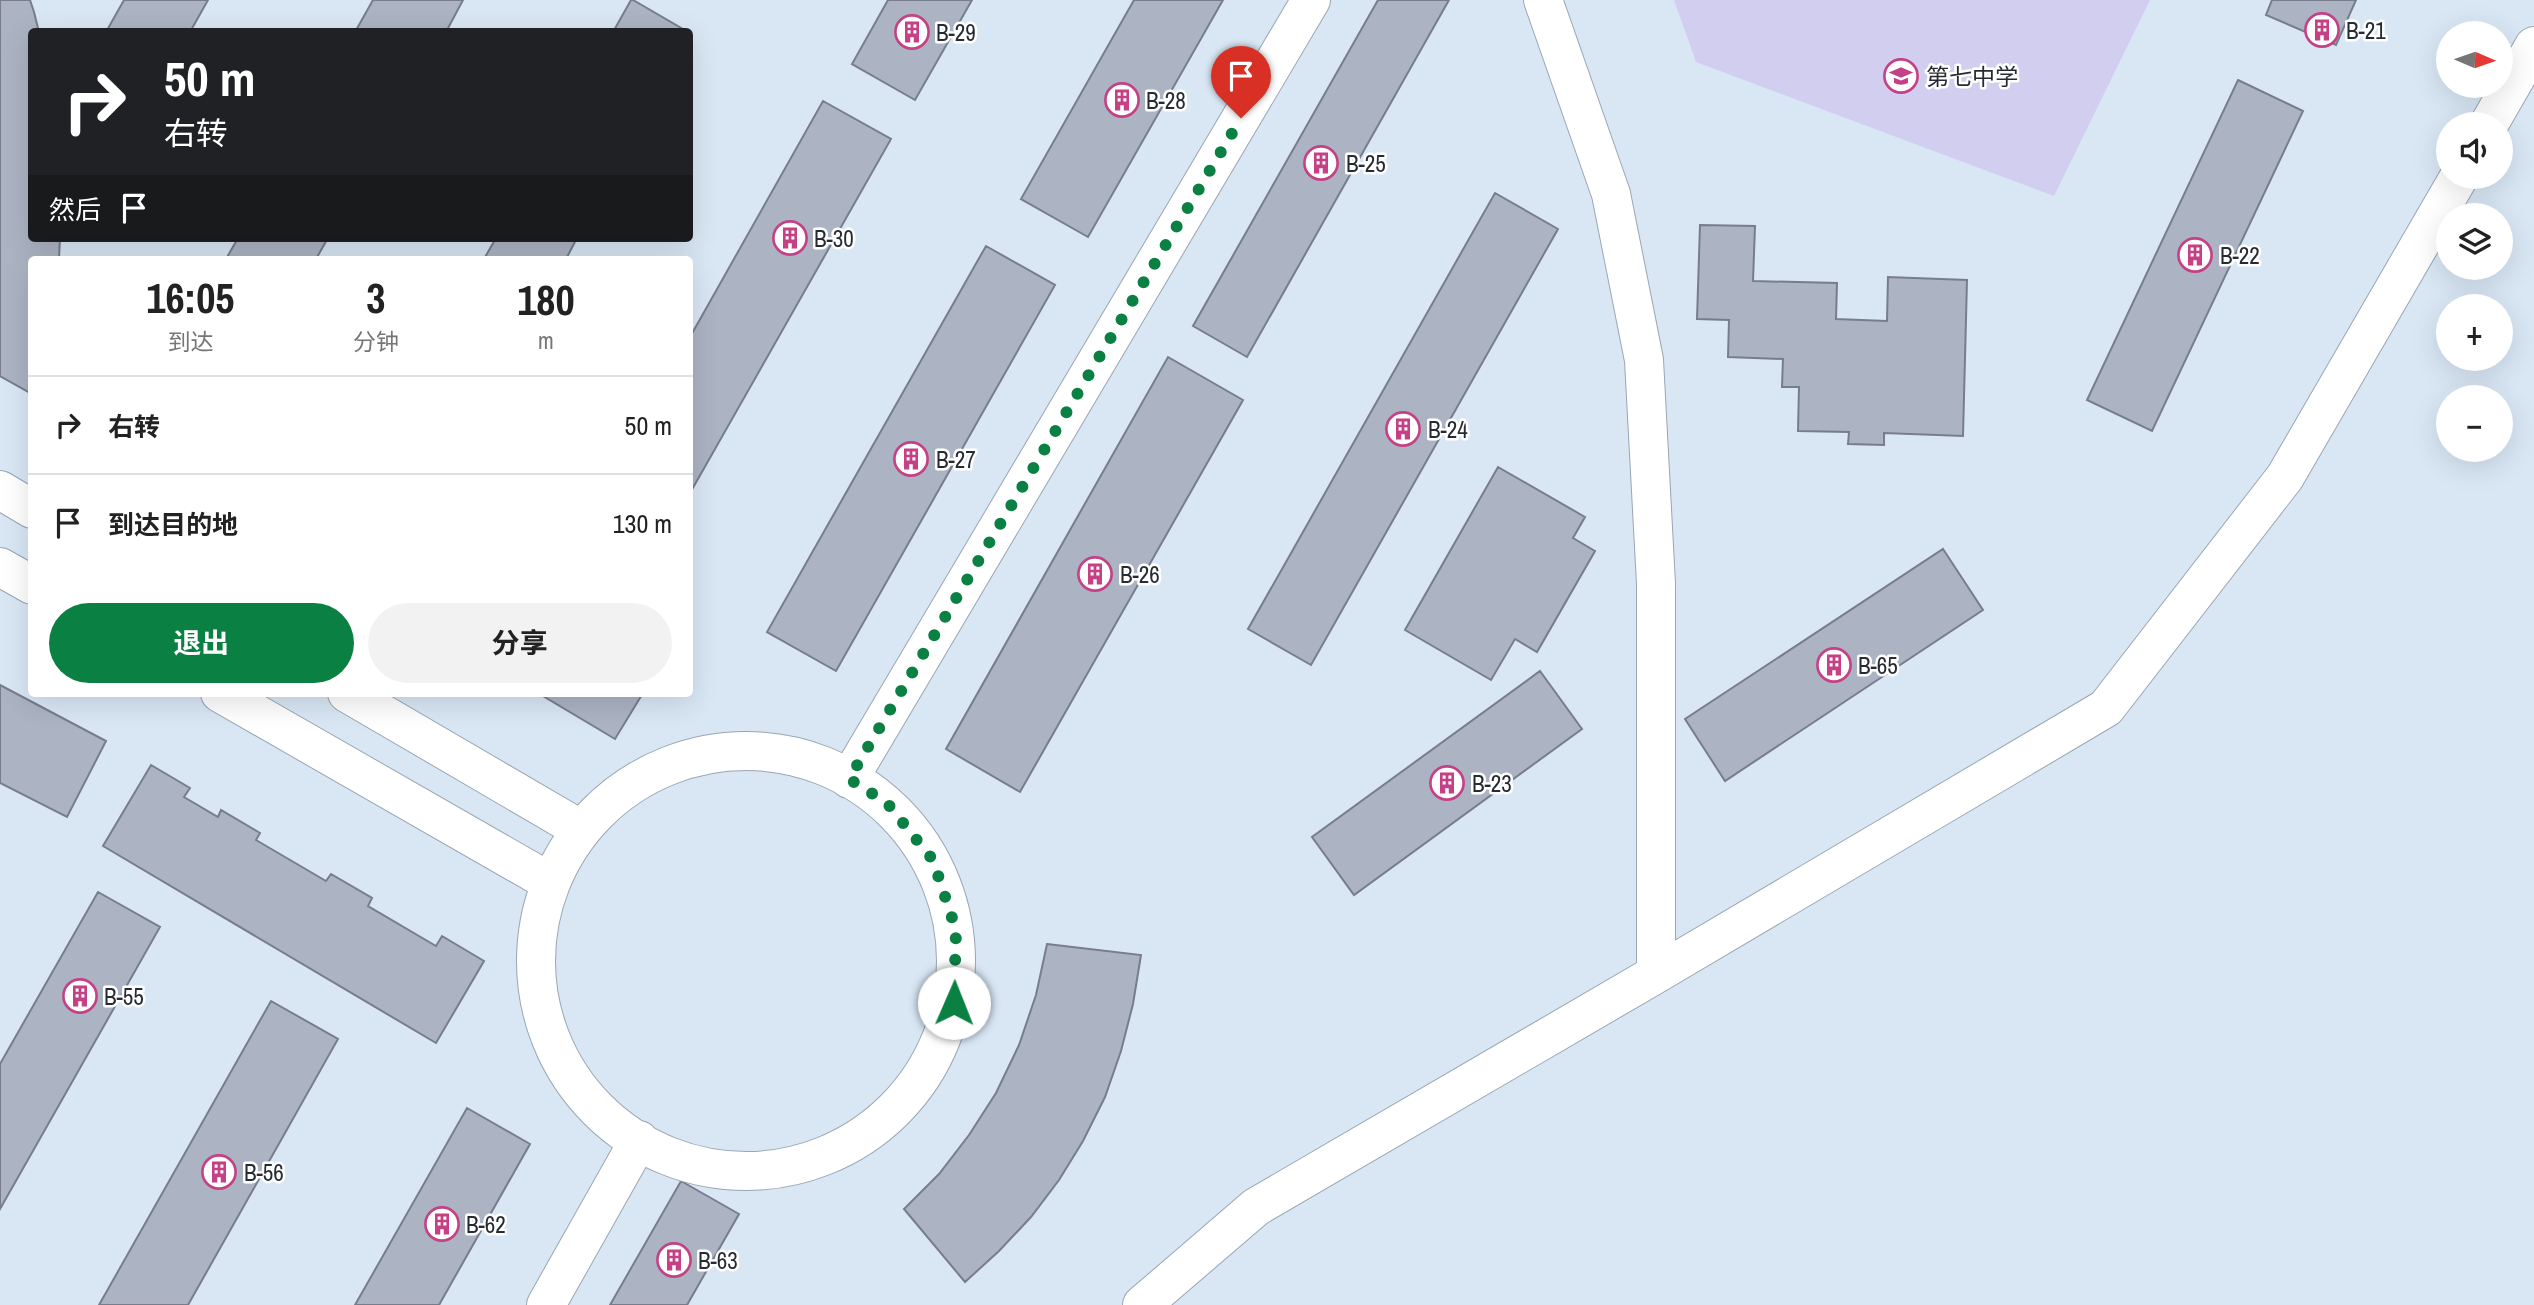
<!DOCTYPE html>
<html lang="zh">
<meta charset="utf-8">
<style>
body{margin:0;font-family:"Archivo Narrow","Noto Sans SC",sans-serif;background:#f2f2f2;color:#222;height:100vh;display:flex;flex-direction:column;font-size:26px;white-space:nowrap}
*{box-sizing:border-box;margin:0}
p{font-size:23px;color:#767676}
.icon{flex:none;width:38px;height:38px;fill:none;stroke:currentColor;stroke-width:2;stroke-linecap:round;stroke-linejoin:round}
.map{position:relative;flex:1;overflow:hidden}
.side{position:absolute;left:28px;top:256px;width:665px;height:441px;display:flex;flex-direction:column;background:#fff;border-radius:7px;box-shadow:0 7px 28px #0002}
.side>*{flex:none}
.guide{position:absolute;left:28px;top:28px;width:665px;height:214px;border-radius:7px;box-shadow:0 7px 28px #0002;background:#202124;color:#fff;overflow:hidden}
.needle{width:46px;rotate:92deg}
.buttons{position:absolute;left:2436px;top:21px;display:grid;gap:14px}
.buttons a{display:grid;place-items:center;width:77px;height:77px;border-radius:50%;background:#fff;box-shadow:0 7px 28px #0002;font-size:35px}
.pin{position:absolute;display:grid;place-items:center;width:60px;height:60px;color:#fff;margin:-72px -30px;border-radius:50% 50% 50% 0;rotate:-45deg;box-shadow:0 0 7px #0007}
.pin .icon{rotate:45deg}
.me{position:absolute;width:77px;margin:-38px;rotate:1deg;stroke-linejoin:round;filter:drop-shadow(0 0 5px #0008)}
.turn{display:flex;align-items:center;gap:24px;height:147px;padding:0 21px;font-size:32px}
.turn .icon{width:91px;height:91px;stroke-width:2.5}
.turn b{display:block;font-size:49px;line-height:60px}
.then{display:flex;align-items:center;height:66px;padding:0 21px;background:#0003;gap:14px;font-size:26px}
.eta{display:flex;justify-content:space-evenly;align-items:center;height:119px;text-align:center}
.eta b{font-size:42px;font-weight:700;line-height:49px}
.action{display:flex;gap:14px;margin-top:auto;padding:14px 21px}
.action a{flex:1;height:80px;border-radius:42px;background:#0b8043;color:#fff;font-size:28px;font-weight:700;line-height:80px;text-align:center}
.action a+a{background:#f2f2f2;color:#222}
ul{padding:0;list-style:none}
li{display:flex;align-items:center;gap:21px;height:98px;padding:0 21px;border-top:2px solid #e0e0e0}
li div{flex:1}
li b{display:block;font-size:26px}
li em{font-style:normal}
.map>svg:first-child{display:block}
.pitch{fill:#d1ceef}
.building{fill:#acb3c3;stroke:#777d8c;stroke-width:2}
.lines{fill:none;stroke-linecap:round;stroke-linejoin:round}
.minor-casing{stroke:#99a6b3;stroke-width:40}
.minor{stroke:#fff;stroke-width:38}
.route{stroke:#0b8043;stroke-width:12;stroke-dasharray:0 21.6}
.labels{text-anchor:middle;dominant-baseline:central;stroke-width:5;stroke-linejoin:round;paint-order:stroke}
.poi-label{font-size:23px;fill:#252b30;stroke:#fff;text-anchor:start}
</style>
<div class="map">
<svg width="2534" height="1305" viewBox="0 0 2534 1305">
<rect width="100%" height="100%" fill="#d9e7f5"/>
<path class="pitch" d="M1674,0h476l-96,196 -358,-134z"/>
<path class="building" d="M0,0h30l4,12 5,20h-7v206h28l-1,21h-27v135l-32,-18z
M124,0h84l-18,32h-84z
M373,0h90l-17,32h-91z
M631,0h2l55,32h-75z
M888,0h84l-57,100 -63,-36z
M1134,0h89l-135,237 -67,-38z
M1378,0h71l-202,357 -54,-31z
M2272,0h84l-20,45 -70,-30z
M2238,80l65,31 -151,320 -65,-31z
M823,101l68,38 -201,354v-156z
M1495,193l63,36 -247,436 -63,-36z
M1700,225l55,1 -2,55 84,2 -1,36 51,2 1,-44 79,3 -4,156 -79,-3v12l-36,-1 1,-12 -51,-1 1,-44h-17l1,-28 -55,-2 1,-37 -32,-1z
M238,238h90l-12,21h-90z
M496,238h81l-11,21h-82z
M986,246l69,39 -219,386 -69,-39z
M1168,357l75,43 -223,392 -74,-43z
M1498,467l87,50 -12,21 22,13 -58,101 -22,-13 -24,41 -86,-50z
M1943,549l40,61 -258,171 -40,-62z
M1540,671l42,58 -228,166 -42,-58z
M0,685l106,56 -39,76 -67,-34z
M538,693h105l-28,46z
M151,765l39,23 -6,9 34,20 3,-7 39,23 -4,7 70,41 5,-7 41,24 -4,8 68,40 6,-10 42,25 -48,82 -333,-197z
M98,892l62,35 -160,282v-145z
M1047,944l94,11 -8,49 -12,47 -16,46 -22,44 -24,39 -28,37 -32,34 -34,31 -61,-73 35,-35 30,-39 27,-42 23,-48 17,-50z
M271,1001l67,38 -150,266h-89z
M467,1108l63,36 -91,161h-84z
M681,1181l58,33 -52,91h-77z"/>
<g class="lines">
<g class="minor-casing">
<path id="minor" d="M1543,0l68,194 33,166 12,224v390
M2489,124l45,-78
M0,490l32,19
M0,567l32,18
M220,693l330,189
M347,693l233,136
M536 961a210 210 0 1 1 420 0a210 210 0 1 1-420 0Z
M849,779l462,-779
M546,1305l93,-165
M1142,1305l114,-98 400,-233 450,-266 179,-231 174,-300"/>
</g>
<use href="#minor" class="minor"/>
</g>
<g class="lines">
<path class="route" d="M954,1003l2,-73 -23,-70 -46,-57 -38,-24 392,-661"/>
</g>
<defs>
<g id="building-ring" transform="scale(1.75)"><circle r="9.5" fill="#fff" stroke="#c54186" stroke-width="1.5"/><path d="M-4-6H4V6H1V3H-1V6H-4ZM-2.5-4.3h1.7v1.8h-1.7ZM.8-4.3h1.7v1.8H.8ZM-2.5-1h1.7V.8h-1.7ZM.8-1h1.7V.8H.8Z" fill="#c54186"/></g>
<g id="school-ring" transform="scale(1.75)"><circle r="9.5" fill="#fff" stroke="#c54186" stroke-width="1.5"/><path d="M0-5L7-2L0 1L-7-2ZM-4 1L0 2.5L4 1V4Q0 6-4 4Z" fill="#c54186"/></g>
</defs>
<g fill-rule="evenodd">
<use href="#building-ring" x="2322" y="30"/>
<use href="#building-ring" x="912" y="32"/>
<use href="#school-ring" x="1901" y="76"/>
<use href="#building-ring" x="1122" y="100"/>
<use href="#building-ring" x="1321" y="163"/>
<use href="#building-ring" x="790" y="238"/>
<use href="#building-ring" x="2195" y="255"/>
<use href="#building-ring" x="1403" y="429"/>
<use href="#building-ring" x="911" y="459"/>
<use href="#building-ring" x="1095" y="574"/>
<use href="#building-ring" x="1834" y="665"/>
<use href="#building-ring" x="1447" y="783"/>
<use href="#building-ring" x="80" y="996"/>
<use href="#building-ring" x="219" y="1172"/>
<use href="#building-ring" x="442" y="1224"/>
<use href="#building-ring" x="674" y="1260"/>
</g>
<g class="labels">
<g class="poi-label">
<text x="2346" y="30">B-21</text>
<text x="936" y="32">B-29</text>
<text x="1926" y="76">第七中学</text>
<text x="1146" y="100">B-28</text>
<text x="1346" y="163">B-25</text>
<text x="814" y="238">B-30</text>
<text x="2220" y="255">B-22</text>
<text x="1428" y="429">B-24</text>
<text x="936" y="459">B-27</text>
<text x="1120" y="574">B-26</text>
<text x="1858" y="665">B-65</text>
<text x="1472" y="783">B-23</text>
<text x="104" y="996">B-55</text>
<text x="244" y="1172">B-56</text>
<text x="466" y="1224">B-62</text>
<text x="698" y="1260">B-63</text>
</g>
</g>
</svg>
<div class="buttons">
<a><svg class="needle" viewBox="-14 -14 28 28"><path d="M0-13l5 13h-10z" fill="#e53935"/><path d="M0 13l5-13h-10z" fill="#767676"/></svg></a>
<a><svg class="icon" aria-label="sound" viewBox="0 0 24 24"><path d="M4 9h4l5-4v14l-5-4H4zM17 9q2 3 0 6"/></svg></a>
<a><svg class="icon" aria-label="layers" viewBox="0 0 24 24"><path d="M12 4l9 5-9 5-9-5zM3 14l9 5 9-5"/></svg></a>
<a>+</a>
<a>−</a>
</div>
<div class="pin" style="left:1241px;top:118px;background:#d93025"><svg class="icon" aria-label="arrive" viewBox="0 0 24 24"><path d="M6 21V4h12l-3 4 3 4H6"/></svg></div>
<svg class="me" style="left:954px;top:1003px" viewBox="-20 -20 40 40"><circle r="19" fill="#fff"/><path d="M0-13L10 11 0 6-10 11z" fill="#0b8043"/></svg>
<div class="guide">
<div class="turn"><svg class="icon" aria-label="right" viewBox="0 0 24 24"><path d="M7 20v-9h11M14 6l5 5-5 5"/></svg><div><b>50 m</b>右转</div></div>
<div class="then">然后<svg class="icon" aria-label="arrive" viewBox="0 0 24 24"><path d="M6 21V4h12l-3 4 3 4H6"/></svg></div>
</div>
<section class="side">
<div class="eta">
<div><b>16:05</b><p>到达</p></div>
<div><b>3</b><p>分钟</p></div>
<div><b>180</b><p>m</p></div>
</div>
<ul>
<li><svg class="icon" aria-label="right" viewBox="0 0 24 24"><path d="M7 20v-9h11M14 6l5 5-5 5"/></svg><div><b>右转</b></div><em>50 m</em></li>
<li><svg class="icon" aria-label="arrive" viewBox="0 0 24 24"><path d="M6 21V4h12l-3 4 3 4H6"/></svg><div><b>到达目的地</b></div><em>130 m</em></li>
</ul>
<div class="action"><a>退出</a><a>分享</a></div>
</section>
</div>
